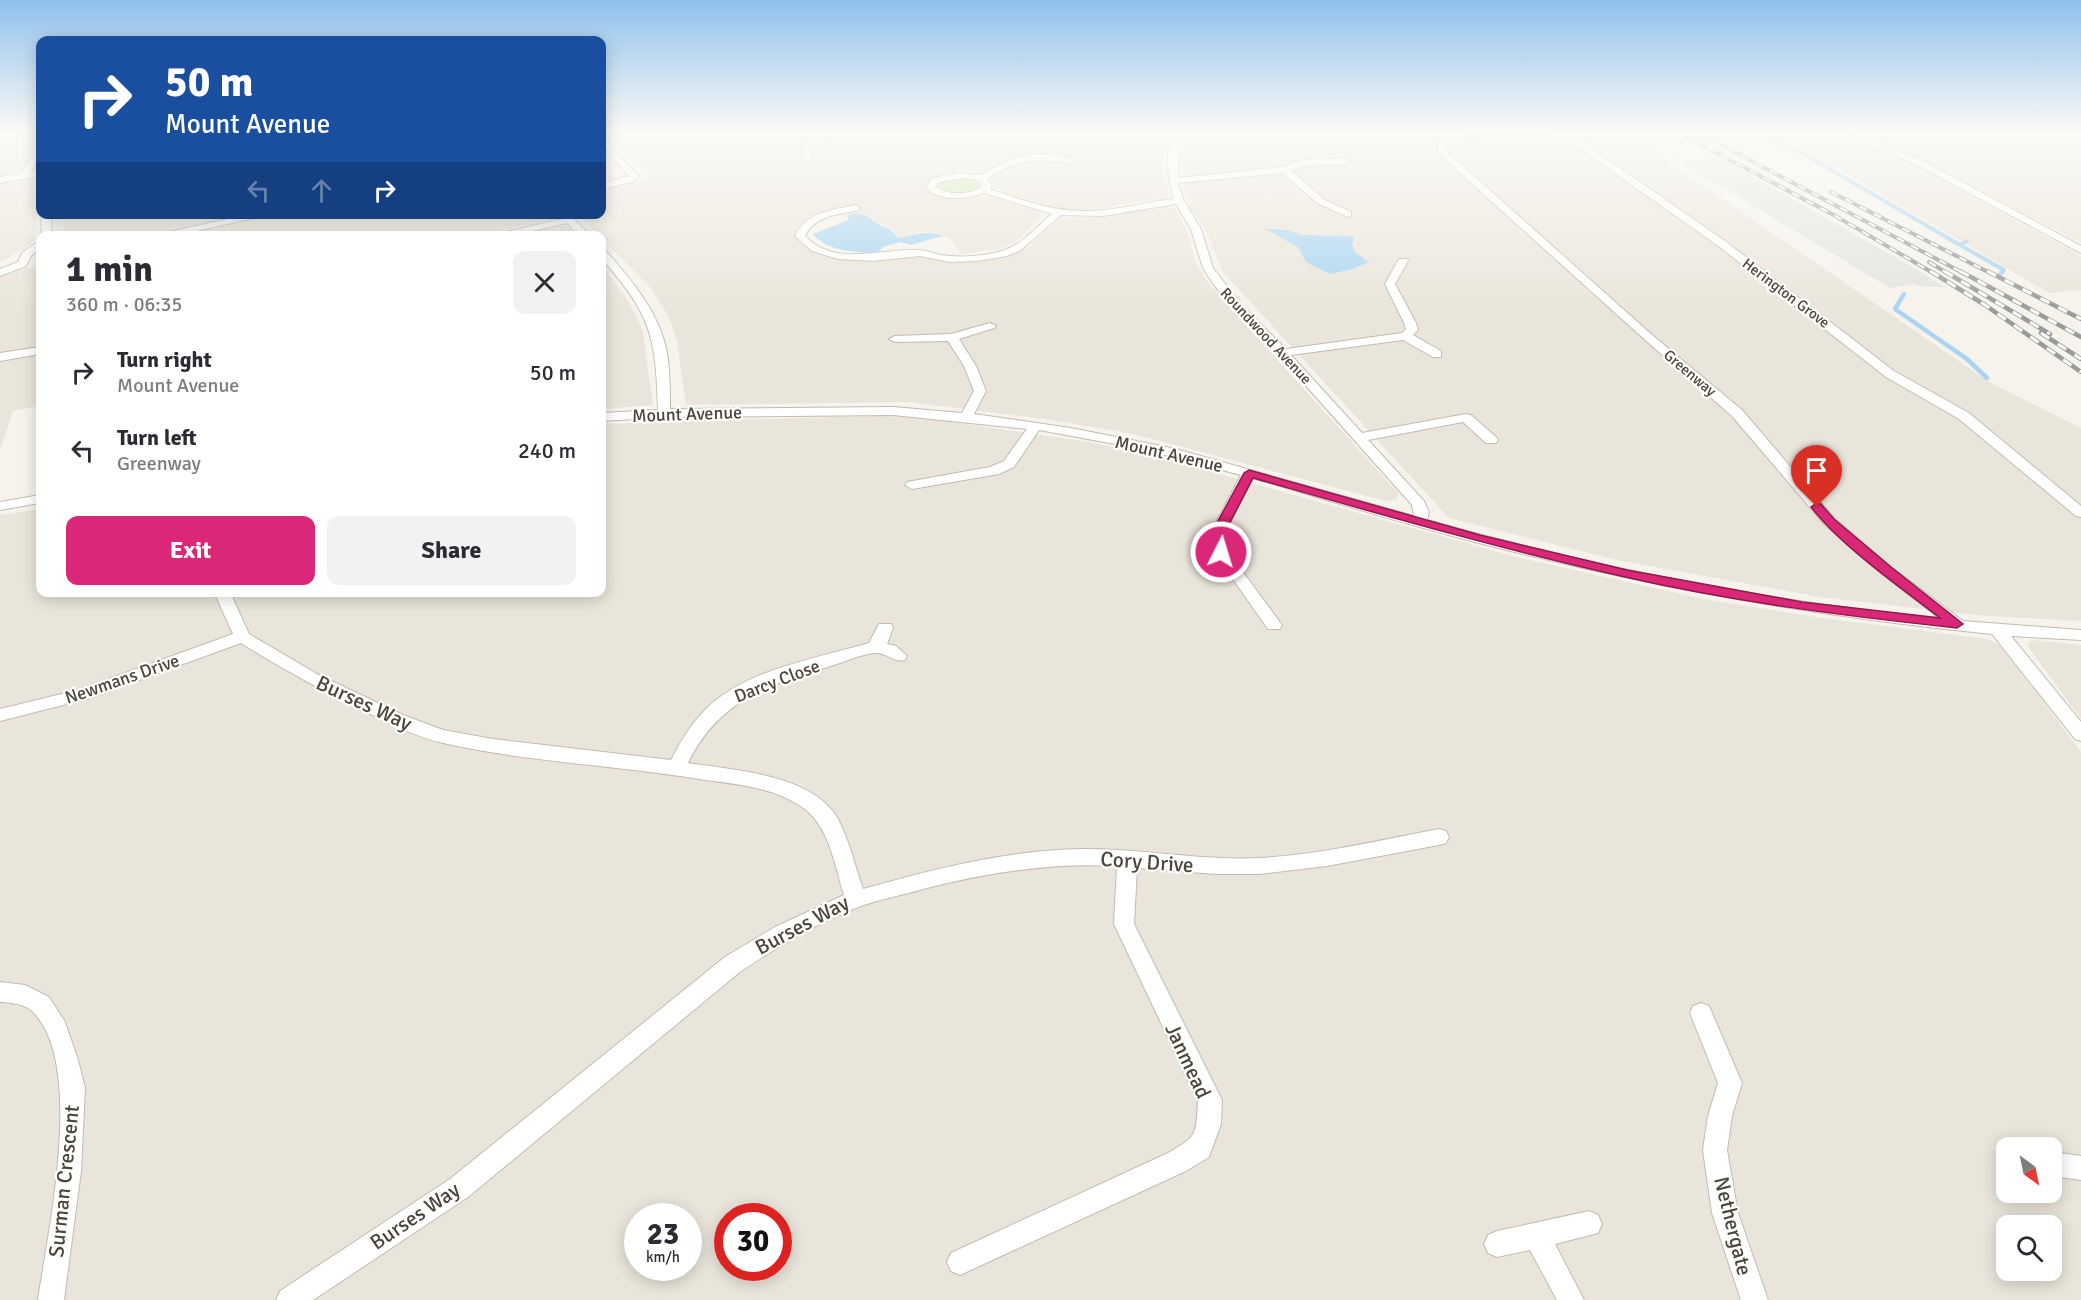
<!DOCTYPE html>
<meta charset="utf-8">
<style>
body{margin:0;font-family:Signika,sans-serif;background:#f2f2f3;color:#2b2b33;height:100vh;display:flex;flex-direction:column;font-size:22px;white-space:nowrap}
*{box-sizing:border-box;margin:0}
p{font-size:20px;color:#7c7c81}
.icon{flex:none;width:33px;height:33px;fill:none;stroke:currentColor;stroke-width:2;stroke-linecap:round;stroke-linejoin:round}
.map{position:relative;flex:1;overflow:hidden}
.sheet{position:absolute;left:36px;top:231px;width:570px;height:366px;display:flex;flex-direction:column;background:#fff;border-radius:12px;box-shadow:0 3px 15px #0003}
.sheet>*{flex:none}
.top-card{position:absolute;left:36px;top:36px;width:570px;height:183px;border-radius:12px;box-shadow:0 3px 15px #0003;background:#1a4fa0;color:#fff;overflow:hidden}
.needle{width:39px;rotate:147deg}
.controls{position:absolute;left:1996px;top:1137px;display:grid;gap:12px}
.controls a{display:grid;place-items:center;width:66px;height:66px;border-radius:12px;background:#fff;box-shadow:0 3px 15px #0003;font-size:30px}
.speed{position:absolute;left:624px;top:1203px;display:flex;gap:12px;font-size:30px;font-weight:700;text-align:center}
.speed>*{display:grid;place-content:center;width:78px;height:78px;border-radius:50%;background:#fff;box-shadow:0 3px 15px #0003;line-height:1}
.speed small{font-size:15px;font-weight:400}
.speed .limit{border:9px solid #d22;background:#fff;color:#111}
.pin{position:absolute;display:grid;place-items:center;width:51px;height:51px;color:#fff;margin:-62px -26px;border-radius:50% 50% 50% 0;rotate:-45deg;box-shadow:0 0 6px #0007}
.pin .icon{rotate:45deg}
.me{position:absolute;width:66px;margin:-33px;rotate:5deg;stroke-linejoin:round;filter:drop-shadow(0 0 4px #0008)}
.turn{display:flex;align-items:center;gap:21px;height:126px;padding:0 30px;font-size:27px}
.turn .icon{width:78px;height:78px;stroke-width:2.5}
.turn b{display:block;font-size:42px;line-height:51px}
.lanes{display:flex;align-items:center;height:57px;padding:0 30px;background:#0003;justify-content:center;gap:30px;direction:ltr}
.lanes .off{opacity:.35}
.round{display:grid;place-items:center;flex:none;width:63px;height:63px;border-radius:12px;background:#f2f2f3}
.summary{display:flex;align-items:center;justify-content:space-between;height:102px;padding:0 30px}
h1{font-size:36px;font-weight:700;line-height:45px}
.action{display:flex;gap:12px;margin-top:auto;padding:12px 30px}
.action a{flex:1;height:69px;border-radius:12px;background:#db2777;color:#fff;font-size:24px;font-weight:700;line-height:69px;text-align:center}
.action a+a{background:#f2f2f3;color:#2b2b33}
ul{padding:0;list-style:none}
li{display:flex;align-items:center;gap:18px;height:78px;padding:0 30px}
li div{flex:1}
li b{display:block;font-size:22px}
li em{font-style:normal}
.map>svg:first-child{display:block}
.residential{fill:#eae5da;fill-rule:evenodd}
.green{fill:#d2eab5}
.parking{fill:#e5e3e0}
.water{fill:#a9d4f2}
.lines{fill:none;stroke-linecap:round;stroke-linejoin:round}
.stream-far1{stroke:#a9d4f2;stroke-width:4}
.stream{stroke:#a9d4f2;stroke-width:4.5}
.minor-casing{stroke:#c2bbae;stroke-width:2}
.minor{fill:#fff;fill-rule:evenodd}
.rail-far1-casing{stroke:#9a9a9a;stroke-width:4}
.rail-casing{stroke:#9a9a9a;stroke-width:4.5}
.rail-far1{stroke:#fff;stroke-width:2;stroke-dasharray:8;stroke-linecap:butt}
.rail{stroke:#fff;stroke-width:3;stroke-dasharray:10;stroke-linecap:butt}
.route{fill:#db2777;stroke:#8e194d;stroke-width:1.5}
.labels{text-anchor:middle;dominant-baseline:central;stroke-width:4.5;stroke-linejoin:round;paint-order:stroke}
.far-street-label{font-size:15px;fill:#4b4439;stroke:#fff}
.street-label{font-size:18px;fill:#4b4439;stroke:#fff}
.near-street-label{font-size:21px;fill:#4b4439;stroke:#fff}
</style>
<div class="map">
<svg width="2081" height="1300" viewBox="0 0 2081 1300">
<rect width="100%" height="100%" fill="#f6f3ec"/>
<path class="residential" d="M0,133h40v36l-40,7z
M607,133h547l9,6 1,34 5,23 -4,2 -71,11 -27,1 -58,-16 -41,-25 -29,6 -14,9 3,8 9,3 19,3 31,-2 50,15 4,5 -25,26 -17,7 -38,5 -10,-15 -17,-7h-16l-20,6 -8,-11 -13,-4 -3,-5 -19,-5 -12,4 -1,-2 3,-3 -22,2 -10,3 -16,12 -1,9 11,9 27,9 79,-1 28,4 59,-2 29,-10 31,-29 30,-1 73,-11 12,3 12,22 9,33 12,19 190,210 -1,6 -11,2 -252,-67 -89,-15 -136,-17 -223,3 -9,-64 -8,-24 -19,-30 -71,-72 23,-1v-25l38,-8 7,-5z
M1202,133h445l5,17 337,232 92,46v193l-106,-6 -155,-18 -208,-38 -163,-41 -226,-246 -17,-42 -16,-22 -6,-19 -5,-43 3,-6z
M1757,133h81l67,27 176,96v34l-32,3 -207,-122z
M1894,133h187v110l-157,-83 -57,-23z
M36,176v50l-2,14 -10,9 -24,13v-79z
M62,214h491l5,4 -82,18h-404l-8,-4z
M560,226l8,1 8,8 -67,1z
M602,265l27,37 13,26 11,77 -51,4z
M40,266v140l-27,5 -13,39v-176z
M867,416l49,1 173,25 70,15 353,99 192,43 118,19 165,21 14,7 80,106v548h-2081v-785l40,-6v83h562v-168zM2007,1148h45v44h-45zM638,1216h50v52h-50zM728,1216h50v52h-50zM2007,1226h45v44h-45z
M2032,640l49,5v74l-54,-74z"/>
<path class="green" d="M947,178c12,0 28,-4 33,9l-19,7 -24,-4 -2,-6z"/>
<path class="parking" d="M1718,157l198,112 28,18h-22l-7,-3 -25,4 -215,-129z"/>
<path class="water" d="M855,213c11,1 14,4 22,10 10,7 10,1 21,15 17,-3 29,-9 45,-2l-33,9 -9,-3 -18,5 -5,6c-21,-1 -51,-1 -65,-19l36,-14 -2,-4z
M1265,229l23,1 13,5 48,1 5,2 -2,5 3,9 14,10 -17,7 -22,5 -24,-12 -8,-15z"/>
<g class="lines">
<path class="stream-far1" d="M1754,133l50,21 156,91
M1967,241l-7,4 44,25 -3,3"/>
<path class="stream" d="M2000,274l3,-3
M1904,294l-9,15 72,50 20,19"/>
<g class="minor-casing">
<path id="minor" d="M830,133h10l-30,15 1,12 -7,2 -1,-17z
M1185,133h11l-18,9v36l105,-11 18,-7 44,-2 4,3 -4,3 -42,2 -12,4 32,29 28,13v4l-3,1 -31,-14 -34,-30 -105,10 6,18 17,28 12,39 30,39 43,42 116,-16 4,-4 -2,-6 -19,-39 14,-25h8l1,2 -13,23 21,39 2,7 -5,5 28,16v6h-8l-30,-17 -112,15 71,78 104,-19 5,1 25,22 2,3 -2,3h-10l-23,-21 -95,18 56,61 5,11 -2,8c167,47 340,82 512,98l-58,-45 -56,-48 -93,-109 -89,-78 -204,-184 -2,-8 6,-8 23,-5h85l34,11 140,97 169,130 75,42 112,93v11l-5,-1 -117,-97 -73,-42 -169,-132 -138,-97 -33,-12h-14l-65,2 -18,4 -4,4 1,5 205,183 91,76 93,109 56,48 72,54 118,9v10l-70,-4 70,86v19l-6,-2 -83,-105c-174,-17 -347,-48 -517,-92 -74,-19 -148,-42 -222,-64l-28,54 3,20 54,73 -2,4h-12l-54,-77 -3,-20 30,-57 -99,-26 -103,-19 -25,37 -15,7 -87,15 -7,-4 2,-3 83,-15 14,-6 23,-32 -134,-14 -229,2 -62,4v-8l56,-3c-2,-74 -7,-95 -56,-151v-9l4,1c26,30 54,62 61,102 3,19 3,38 3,56l223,-2 69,6 12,-22 -10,-25 -16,-25 -53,1 -6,-3 6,-3 56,-2 39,-11 6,3 -2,2 -35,11 17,27 10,25 -12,23 97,14 105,21 238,67 -2,-11 -145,-163 -32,-31 -21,-26 -11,-17 -12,-39 -15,-25 -73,12 -42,-1 -40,35 -14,6 -30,5 -27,1 -30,-6 -47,5 -35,-2 -26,-8 -17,-15c11,-24 37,-26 60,-31l5,3 -2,2c-19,4 -44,6 -53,26 31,32 76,12 114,14 8,0 15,4 22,5 20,3 45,1 64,-5 19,-7 32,-24 47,-36l-68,-21 -20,5h-15l-16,-4 -7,-6 6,-10 26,-5 23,2 29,-16 26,-5 23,1 16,6 -4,3c-32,-8 -57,-3 -84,15l5,7 -2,3c37,13 74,26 114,21 23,-2 46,-9 70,-11 -5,-18 -11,-46 -1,-63zM964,178l15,2 3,6c-12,9 -33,10 -46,1l3,-5z
M1843,133h10l72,29 156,84v7l-162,-87z
M602,137l37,39 -7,6 -30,7v-6l27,-7 -27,-31z
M37,149h3v8l-10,15 10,-2v6l-40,7v-6l20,-3z
M41,214h10l1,22h-10z
M251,214h21l-98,22h-23z
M559,214h10l22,22h-11l-13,-13 -56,13h-22l73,-17z
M40,240v8l-9,8 -5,10 -26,10v-7l18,-7 4,-9z
M40,347v7l-40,7v-8z
M40,495v8l-40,7v-8z
M214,592h16l19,42 68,40 86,41 40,15 50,9 178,21c9,-17 19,-35 33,-49 41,-42 111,-52 165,-68l10,-19h12l2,4 -6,16 9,2 11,10 -2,4c-12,3 -18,-8 -30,-7 -14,1 -31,9 -44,13 -62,18 -113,35 -143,97 45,7 125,11 150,56 11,21 17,47 25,70 71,-20 144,-39 219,-40 59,-1 118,12 177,9 61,-3 121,-18 180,-29l7,2 3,6 -3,6 -7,2 -112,21 -67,8h-44l-79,-6 -3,56 88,176 -1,24 -12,33 -23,14 -226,104 -9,-4 -4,-9 4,-9 217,-100c30,-17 28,-18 30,-52l-84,-177 3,-58c-66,-4 -131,7 -194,23 -21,6 -42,10 -62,17 -43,16 -82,40 -120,65l-273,226 -155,103h-37l4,-9 170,-112 275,-222 50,-30 69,-32c-10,-32 -15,-72 -45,-90 -30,-19 -66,-21 -100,-26 -85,-14 -172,-17 -256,-36 -27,-6 -54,-20 -79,-32 -43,-21 -83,-43 -123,-68l-154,56 -87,22v-12l78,-19 155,-56z
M0,982l25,3 24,12 16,25 13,38 7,28 -4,83 -17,129h-26c10,-69 47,-233 -4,-287 -9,-10 -22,-10 -34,-11z
M1701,1003l8,3 33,77 -10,33 -5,34 11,63 30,87h-27l-29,-87 -9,-63 5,-34 10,-33 -28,-70 3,-7z
M2052,1152l29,4v24l-29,-4z
M1589,1211l9,4 4,9 -4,9 -43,11 29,56h-27l-27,-50 -33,7 -9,-4 -4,-9 4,-9 9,-4z"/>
</g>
<use href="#minor" class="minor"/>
<g class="rail-far1-casing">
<path id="rail-far1" d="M1679,133l155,82 99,58
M1699,133l264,140
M1831,192l159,81
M1929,262l18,11"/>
</g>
<g class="rail-casing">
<path id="rail" d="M1930,271l55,34 96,67
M1944,271l106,63
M1960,271l121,66
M1987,271l94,48
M2041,333l40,26"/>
</g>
<use href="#rail-far1" class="rail-far1"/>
<use href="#rail" class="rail"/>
</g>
<linearGradient id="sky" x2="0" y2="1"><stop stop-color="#8fc1ec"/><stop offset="0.42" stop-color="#fbfaf6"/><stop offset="1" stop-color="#fbfaf6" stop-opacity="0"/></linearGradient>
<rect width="2081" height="315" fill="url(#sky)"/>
<path class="route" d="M1249,470l231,65 147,35 175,32 138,16c-40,-31 -99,-72 -129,-111l6,-4 4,1 13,15 57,48 72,57 -6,4c-112,-12 -223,-26 -332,-51 -125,-28 -249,-64 -372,-99l-28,54 2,20 -6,4 -5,-1 -4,-23 32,-59z"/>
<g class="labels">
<g class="far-street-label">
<text transform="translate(1786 293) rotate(37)">Herington Grove</text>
<text transform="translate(1266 336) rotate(47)">Roundwood Avenue</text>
<text transform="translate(1690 373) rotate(40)">Greenway</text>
</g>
<g class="street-label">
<text transform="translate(687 414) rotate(-2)">Mount Avenue</text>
<text transform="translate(1169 454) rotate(13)">Mount Avenue</text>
<text transform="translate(122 679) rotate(-19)">Newmans Drive</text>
<text transform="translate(777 681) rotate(-21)">Darcy Close</text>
</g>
<g class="near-street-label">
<text transform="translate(364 703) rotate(25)">Burses Way</text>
<text transform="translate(1147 862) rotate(4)">Cory Drive</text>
<text transform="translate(802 925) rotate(-28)">Burses Way</text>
<text transform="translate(1188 1061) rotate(65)">Janmead</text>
<text transform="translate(64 1181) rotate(-84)">Surman Crescent</text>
<text transform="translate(415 1216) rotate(-34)">Burses Way</text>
<text transform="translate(1733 1226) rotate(76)">Nethergate</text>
</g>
</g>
</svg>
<div class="controls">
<a><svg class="needle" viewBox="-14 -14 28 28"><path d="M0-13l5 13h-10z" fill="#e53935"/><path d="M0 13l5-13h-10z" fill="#7c7c81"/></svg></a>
<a><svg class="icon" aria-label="search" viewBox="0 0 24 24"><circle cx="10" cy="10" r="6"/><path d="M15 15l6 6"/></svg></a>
</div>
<div class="speed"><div>23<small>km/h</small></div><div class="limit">30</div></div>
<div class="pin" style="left:1817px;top:507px;background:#d93025"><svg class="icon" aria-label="arrive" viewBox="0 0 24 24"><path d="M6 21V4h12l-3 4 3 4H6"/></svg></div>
<svg class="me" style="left:1221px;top:552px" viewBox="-20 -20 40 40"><circle r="17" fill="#db2777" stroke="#fff" stroke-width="3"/><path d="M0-11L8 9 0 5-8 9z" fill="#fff"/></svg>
<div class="top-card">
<div class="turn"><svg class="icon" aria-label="right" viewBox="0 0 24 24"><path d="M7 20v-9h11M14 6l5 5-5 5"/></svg><div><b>50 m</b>Mount Avenue</div></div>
<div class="lanes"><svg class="icon off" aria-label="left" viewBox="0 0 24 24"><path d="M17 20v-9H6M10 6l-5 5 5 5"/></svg><svg class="icon off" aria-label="ahead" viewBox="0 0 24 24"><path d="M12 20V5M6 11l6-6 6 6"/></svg><svg class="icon" aria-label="right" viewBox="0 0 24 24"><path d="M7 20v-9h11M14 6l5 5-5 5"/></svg></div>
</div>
<section class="sheet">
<div class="summary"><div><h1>1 min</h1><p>360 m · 06:35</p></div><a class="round"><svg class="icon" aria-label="close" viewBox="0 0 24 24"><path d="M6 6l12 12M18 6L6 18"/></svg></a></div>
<ul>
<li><svg class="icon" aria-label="right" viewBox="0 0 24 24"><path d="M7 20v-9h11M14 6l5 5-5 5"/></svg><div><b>Turn right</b><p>Mount Avenue</p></div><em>50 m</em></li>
<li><svg class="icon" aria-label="left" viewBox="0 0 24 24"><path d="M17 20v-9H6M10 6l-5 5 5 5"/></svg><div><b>Turn left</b><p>Greenway</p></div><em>240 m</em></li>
</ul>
<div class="action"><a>Exit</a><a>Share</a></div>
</section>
</div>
